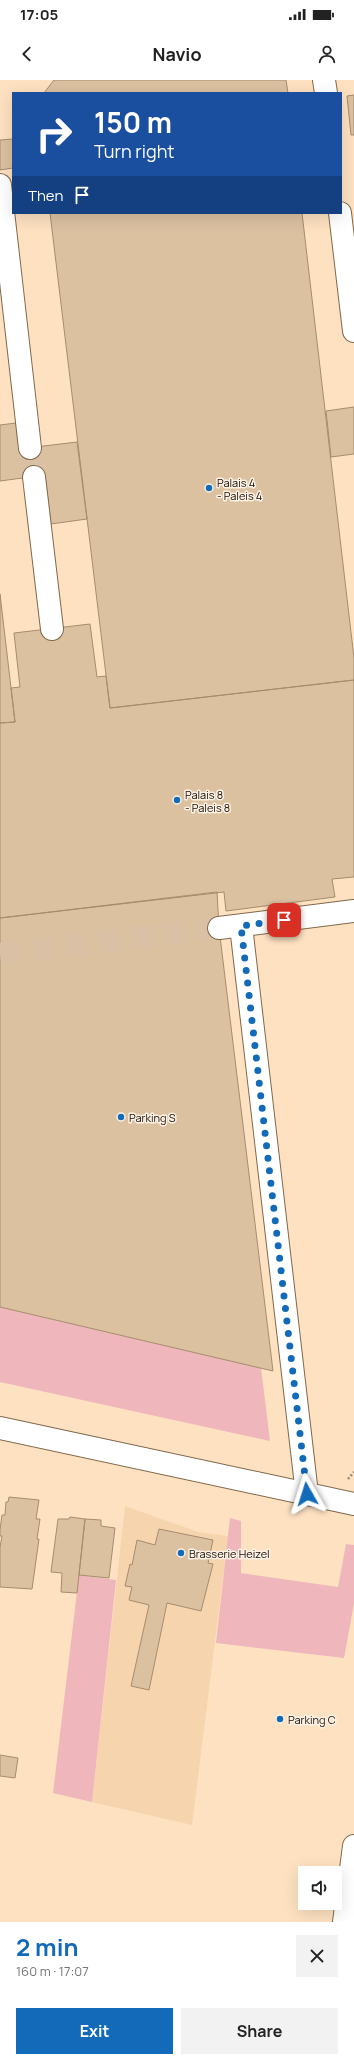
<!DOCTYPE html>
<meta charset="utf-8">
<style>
body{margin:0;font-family:Manrope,sans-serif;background:#f2f2f2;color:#222;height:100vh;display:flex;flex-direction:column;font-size:15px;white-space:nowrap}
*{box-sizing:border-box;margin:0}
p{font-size:13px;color:#767676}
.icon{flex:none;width:22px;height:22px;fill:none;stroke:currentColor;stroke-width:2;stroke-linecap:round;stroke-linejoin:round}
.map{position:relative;height:1842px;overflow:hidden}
.panel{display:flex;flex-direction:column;background:#fff;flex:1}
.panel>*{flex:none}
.banner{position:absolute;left:12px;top:12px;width:330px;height:122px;border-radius:0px;box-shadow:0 4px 16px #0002;background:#1a4fa0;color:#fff;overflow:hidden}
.buttons{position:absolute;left:298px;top:1786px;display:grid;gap:8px}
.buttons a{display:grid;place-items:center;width:44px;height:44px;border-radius:0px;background:#fff;box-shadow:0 4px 16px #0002;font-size:20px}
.pin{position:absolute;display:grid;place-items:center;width:34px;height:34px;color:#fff;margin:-17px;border-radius:8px;box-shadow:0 2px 6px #0006}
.me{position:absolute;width:44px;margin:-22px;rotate:354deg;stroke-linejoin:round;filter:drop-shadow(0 0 3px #0008)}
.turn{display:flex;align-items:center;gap:14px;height:84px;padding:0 16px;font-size:18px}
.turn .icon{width:52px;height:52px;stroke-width:2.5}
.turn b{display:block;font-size:28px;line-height:34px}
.then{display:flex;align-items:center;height:38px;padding:0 16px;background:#0003;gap:8px;font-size:15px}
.round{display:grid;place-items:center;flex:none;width:42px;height:42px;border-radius:0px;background:#f2f2f2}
.headline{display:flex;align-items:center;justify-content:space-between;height:68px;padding:0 16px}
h1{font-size:24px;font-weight:700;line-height:30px;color:#126ab8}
.primary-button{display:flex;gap:8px;margin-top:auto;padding:8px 16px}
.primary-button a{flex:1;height:46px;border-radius:0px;background:#126ab8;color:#fff;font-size:16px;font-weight:700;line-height:46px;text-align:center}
.primary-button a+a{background:#f2f2f2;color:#222}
.status{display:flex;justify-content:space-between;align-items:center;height:28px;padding:0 20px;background:#fff;direction:ltr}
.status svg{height:11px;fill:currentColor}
header{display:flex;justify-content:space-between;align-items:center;height:52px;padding:0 16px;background:#fff;font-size:18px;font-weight:700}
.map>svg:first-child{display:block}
.built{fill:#f6d5ae}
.green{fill:#efb6bc}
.building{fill:#dcc1a1;stroke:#a68c6e}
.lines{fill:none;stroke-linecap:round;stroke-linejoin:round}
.minor-tunnel{stroke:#dac1a5;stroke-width:22;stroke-dasharray:22 11;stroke-linecap:butt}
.minor-casing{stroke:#80684a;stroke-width:24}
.major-casing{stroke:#80684a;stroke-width:24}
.path{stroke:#99856f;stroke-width:2.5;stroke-dasharray:2 2;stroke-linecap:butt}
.minor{stroke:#fff;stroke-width:22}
.major{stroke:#fff;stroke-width:22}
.route{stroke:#126ab8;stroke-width:7;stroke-dasharray:0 12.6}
.poi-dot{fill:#126ab8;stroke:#fdf2e5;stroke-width:1.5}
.labels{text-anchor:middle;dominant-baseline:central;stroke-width:3;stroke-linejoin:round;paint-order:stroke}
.poi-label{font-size:11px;fill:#170e04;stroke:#fdf2e5;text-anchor:start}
</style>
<div class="status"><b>17:05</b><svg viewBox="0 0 49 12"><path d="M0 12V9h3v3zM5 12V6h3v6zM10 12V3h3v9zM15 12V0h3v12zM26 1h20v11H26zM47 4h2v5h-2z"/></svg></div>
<header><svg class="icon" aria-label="back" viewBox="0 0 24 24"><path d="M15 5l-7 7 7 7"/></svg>Navio<svg class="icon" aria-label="person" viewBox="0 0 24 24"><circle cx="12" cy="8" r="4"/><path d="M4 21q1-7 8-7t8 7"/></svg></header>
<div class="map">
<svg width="354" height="1842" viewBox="0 0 354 1842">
<rect width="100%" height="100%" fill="#fde1c1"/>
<path class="built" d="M125,1426l73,26 30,4 -36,289 -100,-23z"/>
<path class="green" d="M0,1227l261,61 9,73 -270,-59z
M230,1438l11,3v52l97,14 8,-43 8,1v58l-10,55 -128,-15z
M79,1495l37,5 -24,222 -39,-9z"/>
<path class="building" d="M54,0h232l2,13h-244z
M354,15v40h-3l-4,-39z
M13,59v29l-13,2v-30z
M50,133h252l52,445v22l-244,28z
M354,327v47l-23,3 -5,-46z
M16,343l3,26 58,-7 10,77 -36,5 -6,-49 -45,6v-56z
M0,514l15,128 -15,1z
M90,544l7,53 9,-1 4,32 244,-28v197l-22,2 3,18 -109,14 -2,-19 -224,26v-195l15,-1 -4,-34 9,-1 -6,-54z
M217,812l2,36 54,443 -273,-64v-389z
M9,1417l30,3 -3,19h4l-3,20h2l-7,50 -32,-2v-40l2,-11h-2v-6l2,-15h3l1,-13h2z
M70,1437l15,2 -8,74 -16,-1 1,-19 -11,-1 7,-53h11z
M85,1439l16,1v6l14,2 -6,50 -30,-3z
M159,1449l54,11 -5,23 5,1 -12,47 -34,-8 -18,87 -18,-4 18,-81 -20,-5 3,-13 -7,-1 5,-22 2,1 5,-25 18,5z
M0,1675l18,3 -3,20 -15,-2z"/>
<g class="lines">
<path class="minor-tunnel" d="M30,368l4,29
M0,874l219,-26"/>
<g class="minor-casing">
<path id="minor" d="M324,0l2,13
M0,105l30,263
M340,133l14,118
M34,397l18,152
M241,846l66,568
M219,848l135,-17
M344,1842l10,-76"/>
</g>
<g class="major-casing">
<path id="major" d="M0,1348l354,76"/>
</g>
<path class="path" d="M348,1399l6,-7"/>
<use href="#minor" class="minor"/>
<use href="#major" class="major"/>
</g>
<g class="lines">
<path class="route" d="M284,840l-43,6 66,568"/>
</g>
<g class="poi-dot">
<circle cx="209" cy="408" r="4"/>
<circle cx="177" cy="720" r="4"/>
<circle cx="121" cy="1037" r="4"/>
<circle cx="181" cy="1473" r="4"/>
<circle cx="280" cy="1639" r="4"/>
</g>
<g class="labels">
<g class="poi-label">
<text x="217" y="402">Palais 4<tspan x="217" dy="13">- Paleis 4</tspan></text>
<text x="185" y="714">Palais 8<tspan x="185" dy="13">- Paleis 8</tspan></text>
<text x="129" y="1037">Parking S</text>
<text x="189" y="1473">Brasserie Heizel</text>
<text x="288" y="1639">Parking C</text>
</g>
</g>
</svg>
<div class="buttons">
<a><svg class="icon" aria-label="sound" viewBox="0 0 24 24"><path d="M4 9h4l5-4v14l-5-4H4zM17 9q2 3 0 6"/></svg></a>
</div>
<div class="pin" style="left:284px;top:840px;background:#d93025"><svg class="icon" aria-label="arrive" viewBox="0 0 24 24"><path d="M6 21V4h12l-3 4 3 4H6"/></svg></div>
<svg class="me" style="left:307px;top:1414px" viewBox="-20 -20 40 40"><path d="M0-17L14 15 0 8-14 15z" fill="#126ab8" stroke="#fff" stroke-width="4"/></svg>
<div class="banner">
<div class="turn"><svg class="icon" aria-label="right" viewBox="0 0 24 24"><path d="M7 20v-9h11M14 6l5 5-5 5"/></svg><div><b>150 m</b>Turn right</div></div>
<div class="then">Then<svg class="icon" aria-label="arrive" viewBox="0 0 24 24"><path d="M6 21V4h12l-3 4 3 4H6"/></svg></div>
</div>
</div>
<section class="panel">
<div class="headline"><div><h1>2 min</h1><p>160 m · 17:07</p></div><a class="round"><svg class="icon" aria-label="close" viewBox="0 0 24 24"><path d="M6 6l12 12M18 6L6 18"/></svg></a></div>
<div class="primary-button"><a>Exit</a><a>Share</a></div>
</section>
